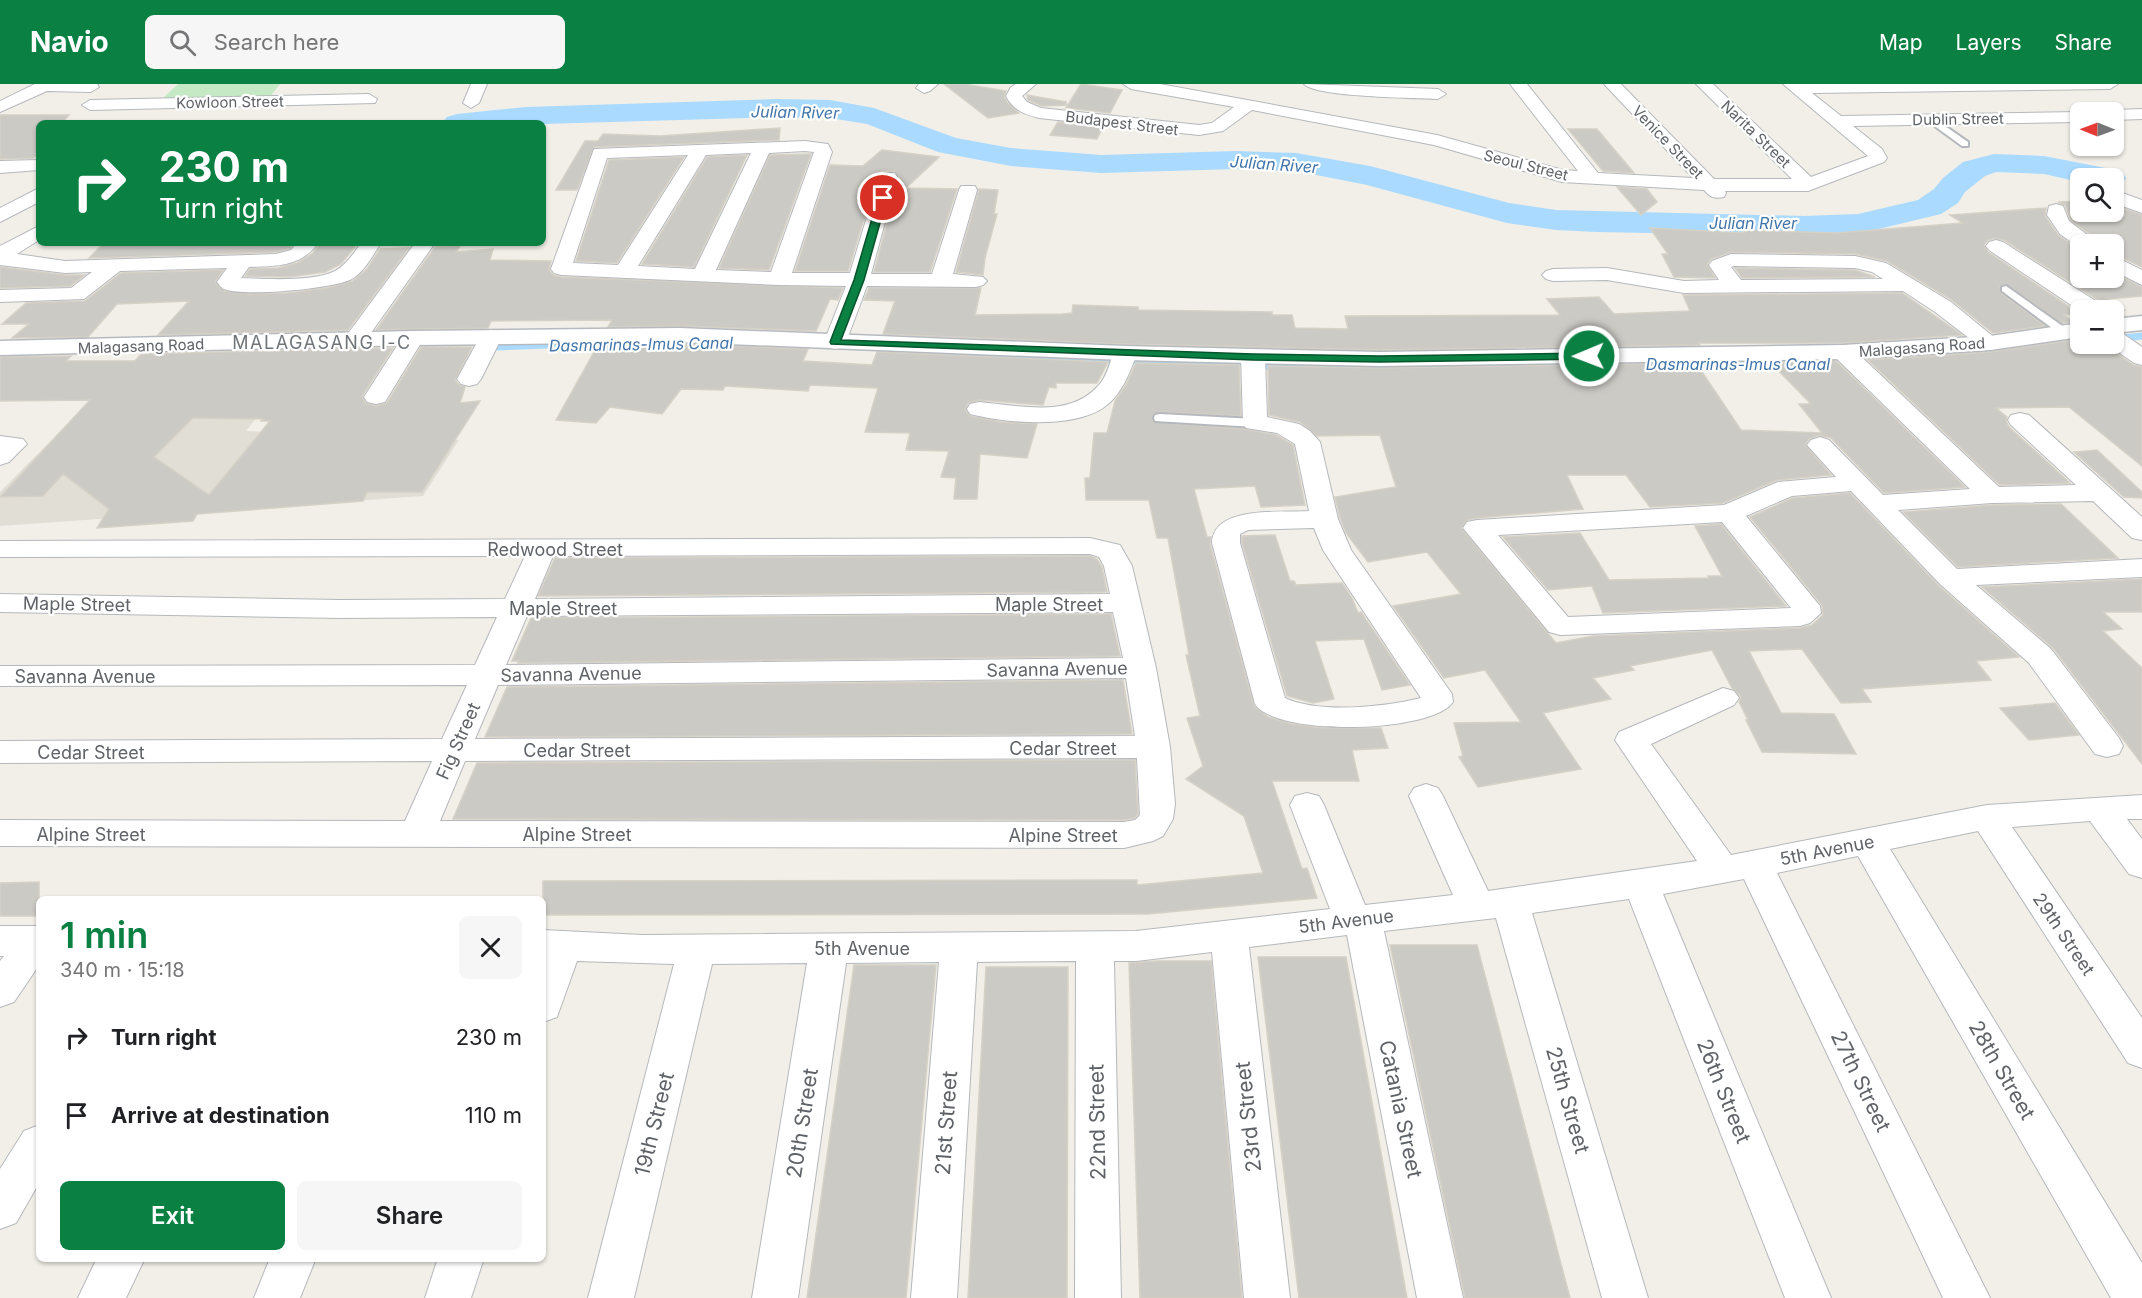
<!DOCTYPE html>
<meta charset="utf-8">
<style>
body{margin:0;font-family:Inter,sans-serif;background:#f6f6f6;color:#202124;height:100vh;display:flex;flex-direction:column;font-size:22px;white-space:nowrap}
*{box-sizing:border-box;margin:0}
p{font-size:20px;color:#757577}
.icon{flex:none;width:33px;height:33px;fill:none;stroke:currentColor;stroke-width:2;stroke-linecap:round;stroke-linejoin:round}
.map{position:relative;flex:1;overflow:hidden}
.side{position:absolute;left:36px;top:812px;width:510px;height:366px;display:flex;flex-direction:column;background:#fff;border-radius:9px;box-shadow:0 2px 4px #0004}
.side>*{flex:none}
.top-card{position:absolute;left:36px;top:36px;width:510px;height:126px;border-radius:9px;box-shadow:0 2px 4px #0004;background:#0b8043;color:#fff;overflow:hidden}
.needle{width:39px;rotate:271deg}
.controls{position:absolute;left:2070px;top:18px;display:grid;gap:12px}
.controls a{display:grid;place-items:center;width:54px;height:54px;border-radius:9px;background:#fff;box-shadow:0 2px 4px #0004;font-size:30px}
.pin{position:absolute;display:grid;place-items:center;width:51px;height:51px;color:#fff;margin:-26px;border:3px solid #fff;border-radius:50%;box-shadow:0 2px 6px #0007}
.me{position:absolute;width:66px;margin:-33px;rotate:269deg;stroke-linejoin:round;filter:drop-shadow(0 0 4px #0008)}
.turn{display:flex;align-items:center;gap:21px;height:126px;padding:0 24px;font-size:27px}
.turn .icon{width:78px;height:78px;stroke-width:2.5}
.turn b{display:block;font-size:42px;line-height:51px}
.round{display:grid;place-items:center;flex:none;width:63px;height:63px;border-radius:9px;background:#f6f6f6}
.headline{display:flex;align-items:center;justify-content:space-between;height:102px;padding:0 24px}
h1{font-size:36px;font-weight:600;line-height:45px;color:#0b8043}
.button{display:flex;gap:12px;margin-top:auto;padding:12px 24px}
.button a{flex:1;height:69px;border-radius:9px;background:#0b8043;color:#fff;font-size:24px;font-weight:600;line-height:69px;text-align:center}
.button a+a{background:#f6f6f6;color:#202124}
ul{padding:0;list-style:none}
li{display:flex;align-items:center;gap:18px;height:78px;padding:0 24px}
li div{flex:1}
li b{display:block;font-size:22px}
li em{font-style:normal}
header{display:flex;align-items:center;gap:36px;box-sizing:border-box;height:84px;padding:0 30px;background:#0b8043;color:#fff}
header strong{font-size:28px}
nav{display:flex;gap:33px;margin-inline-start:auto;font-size:21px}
.search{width:420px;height:54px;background:#f6f6f6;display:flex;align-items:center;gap:15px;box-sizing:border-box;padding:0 21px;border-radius:9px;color:#757577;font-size:22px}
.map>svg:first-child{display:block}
.education{fill:#e1ded6}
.green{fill:#c5e8c5}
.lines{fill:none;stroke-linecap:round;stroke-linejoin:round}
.stream{stroke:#aadaff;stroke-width:7}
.river{fill:#aadaff;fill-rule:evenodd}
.building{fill:#cccac5;stroke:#d6d1c6;stroke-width:1.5;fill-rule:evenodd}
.service-casing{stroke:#b5b8bc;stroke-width:4}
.minor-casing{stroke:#b5b8bc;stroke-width:2}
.secondary-casing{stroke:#b6babf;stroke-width:3}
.service{fill:#fff;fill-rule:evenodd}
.minor{fill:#fff;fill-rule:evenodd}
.secondary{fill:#fff;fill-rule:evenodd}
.route{fill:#0b8043;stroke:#07532c;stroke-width:1.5}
.labels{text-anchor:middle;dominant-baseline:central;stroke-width:4.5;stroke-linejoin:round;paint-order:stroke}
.far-street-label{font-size:15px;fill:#5f6368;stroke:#fff}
.far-water-label{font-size:16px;font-style:italic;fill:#4174aa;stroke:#fff}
.far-quarter-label{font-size:18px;letter-spacing:1.5px;fill:#70757a;stroke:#fff}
.street-label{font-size:18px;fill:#5f6368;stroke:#fff}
.near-street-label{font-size:21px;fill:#5f6368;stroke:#fff}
</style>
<header>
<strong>Navio</strong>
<div class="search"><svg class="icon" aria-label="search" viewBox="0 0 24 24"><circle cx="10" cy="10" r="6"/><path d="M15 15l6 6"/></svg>Search here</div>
<nav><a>Map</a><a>Layers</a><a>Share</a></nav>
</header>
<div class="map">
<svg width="2142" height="1214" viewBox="0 0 2142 1214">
<rect width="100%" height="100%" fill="#f1efe8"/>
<path class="education" d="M77,330l180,3 -11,14 213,9 -36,56 -423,30v-34z"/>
<path class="green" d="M178,0h102l-11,14 -109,3z"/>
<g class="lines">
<path class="stream" d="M2123,254l19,-2
M495,263l130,-5
M935,268l301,13
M1685,280h97
M1253,282l331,-1"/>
<path class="river" d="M777,15l53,1 44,8 82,30 55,10 90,7 135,-4 60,2 74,13 139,37 47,7 248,6 54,-2 60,-14 16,-11 9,-11 20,-16 31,-8 50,2 77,15 5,7 -5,7 -7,2v-9h-34v4l-36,-8 -48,-2 -11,4 -20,16 -7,11 -17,11 -83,20 -54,2 -207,-4 -41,-2 -49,-7 -140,-38 -71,-14 -60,-2 -135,4 -90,-7 -73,-14 -71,-28 -37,-6 -53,-1 -234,7 -101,-1 5,-6 10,-3 69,-7z"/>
</g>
<path class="building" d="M944,0h20l42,7 -2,6 3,5 12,11 -31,5z
M1081,0l41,6 -12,23 -44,-5z
M1027,11l39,7v3l-24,1 -14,-6z
M0,31h69l-7,8h-23v31l-6,4 -33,1z
M1058,38l45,5 -6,12 -47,-4z
M780,44l-1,12 -185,7 -17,43h-21l29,-49h13l5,-7 57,2z
M1568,45h29l37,44 -31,-2z
M882,66l57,7 -33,31 51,1 -27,83h-56l25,-94 -4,-7h-14l-4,5 -29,95h-53l35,-106 33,1z
M811,70l-42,116 -50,-2 51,-113z
M747,71l-53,112 -52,-3 65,-107z
M684,73l-67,106 -41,-2 33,-101z
M1617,103l30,2 10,13 -16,13z
M979,105l19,1 -4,24h3l-12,44 -2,17 -27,-3z
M2080,117v11h34v-7l28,10v52l-28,-13v-10h-15l-4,-6 -24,-18 -6,-15 -7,-3z
M2046,124l-1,8 13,19 22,15v28h34v-5l28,14v9l-34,3 16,11h-17l-4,-7 -99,-63 -9,-2 -7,2 -4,5 4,7 92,62 -16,1 10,7 -12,1 -57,-39 -5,2 1,7 44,33 -52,7 -41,-33 -65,-39 -31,-7 -125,-2 -20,7 -4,5 8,14 -41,-1 -12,-23h6l-18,-26 94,5 -1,-3 93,3 127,-10 -13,-8z
M125,159h169l-4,5 -14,4 -187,6 13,-13z
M320,159h38l-17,21 -16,8 -36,5 -44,-1 5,-7 28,-1 19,-5 16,-10z
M460,162l-4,6 37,-3 -3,11 61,1 -2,9 4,5 8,2 282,11 -5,12 -8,-1 -14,32 -136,-5 -72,1 4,-7 -121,1 -3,7 -112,2 59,-83z
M409,164l-61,82 -190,5 31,-34 -72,3 -29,33 -76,1 17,-14h-27l24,-21 59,-2 36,-28 102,-3 -8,12 9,9 25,3 39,-1 39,-5 26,-7 14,-12 13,-20z
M0,183l65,8h20l-15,11 -70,2z
M1735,184l120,2 20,7 -133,1z
M869,204h112l-6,27 88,-1 9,-1 1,-8 65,2v3l134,2v3h20l3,13 53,1 -3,-13 215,-1 -13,-16 52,-2 15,17 76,-3 -7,-16 219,-2 60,42 -119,8h-144l1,2 -320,5 -255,-6 -242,-10 12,-33 -31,-1z
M2080,255v5h25l28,21 9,2v99l-73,-59 -73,1 11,9 -1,4 3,6 61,56 -70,2 -132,-125 122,-8z
M680,260l128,5 -5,12 69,4 5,-13 231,10 -11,21h-41v5l-7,-1 -6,18 -64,-5 -11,3 -3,7 5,6 31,6 36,2 -10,34 -47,-4 -3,45h-23l2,-21 -15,-1 8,-26 -43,-1 4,-17 -45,-1 13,-44 -68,-3 -2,6 -83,-5 -2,4 -42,-1 -19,25 -52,-7 -14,16 -40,-3 42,-75z
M421,263h51l-17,33 4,5 6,2 -5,16 20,-2 -58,91h-55l-4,9 -166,13 -4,7 -96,7 12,-19 -46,-35 -20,22 -43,1 90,-97 -90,1v-44l71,-1 -5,5h69l6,-7 252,-6 -31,48 3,7 11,3 11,-3zM193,334l70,1 -2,2h9l-61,74 -55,-38z
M1836,277l129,126 -81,6 -53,-55 -12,-3 -10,4 -4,6 26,30 -54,5 -54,23 -73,4 -24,-32h-59l16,34 -106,9 -10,2 -6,8 95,115 37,-7 207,-8 12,-3 11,-10 -1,-10 -72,-88 43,-19 57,-5 89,93 80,71 -43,4 15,19 -129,9 9,13 -30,1 -39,-54 -53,2 32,62 53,1 22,40 -94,-2 -16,-32h2l-9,-18 2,-5 -9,-9 -20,-38 -82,16 4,4 -41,8 18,21 -68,14 38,56 -103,18 -19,-30 4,-1 -9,-33 67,-1 -36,-52 -41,8 -51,-72 68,-12 -34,-42 -59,10 -22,-29 -6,-15 -5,-21 61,-10 -16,-52 -63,1 -17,-14 -31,-7 -1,-49 112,2 316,-5 45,67 81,3 -23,-29h12l-41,-42z
M1136,279l103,2 2,51 -81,-4 -7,2v8l91,7 32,6 17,10 12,60 -44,2 -6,-21 -61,3 13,48h4l-1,7 44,162 14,11 24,7 30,4h59l7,20 -36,2 7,31h-87l30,88 5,-1 10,30 -169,16 -605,1v-34l594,-1v5l126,-12 -19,-57 -58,-37 17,-13 -16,-48 13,-2 -14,-61h3l-21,-117h-11l-8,-38h-63l-1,-22h5l4,-45h13l8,-32 11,-16z
M2097,366l45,42v6l-18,-1 -50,-45z
M2061,420l57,54 -160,9 -55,-55 89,-7z
M1721,440l65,82 -183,7 -11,-27 -44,4 -45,-53 77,-4 29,47 100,-2 -1,-2h14l-27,-50z
M1275,451l15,46h4l2,4 46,-2 10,15 6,15 3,-1 49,73 -28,5 -18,-51 -49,2 19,58 -21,4 -26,-7 -45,-153v-7z
M1090,472l7,3 5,8 5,25 -569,4 17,-38z
M2142,495v33h-39l19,17 -19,2 39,37v96l-89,-116 -71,-61z
M1111,530l9,42 -602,7 1,-2h-7l19,-43z
M1123,596l9,54 -647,3 22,-50z
M2055,619l24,32 -50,5 -29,-32z
M1135,676l3,54 -4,4 -10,2 -671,-1 24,-56z
M39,798v34h-39v-33z
M1390,861h87l93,353h-105z
M1258,873h88l61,341h-108z
M1155,877h56l31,337h-102l-11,-335z
M854,881h82l-30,333h-99z
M986,883h82l-1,331h-99z"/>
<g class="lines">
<g class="service-casing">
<path id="service" d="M1932,33l36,25v4h-6l-33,-24 -1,-2z
M2006,202l62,44v4h-8l-58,-43v-4z
M1160,330l95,5 6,4 -6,4 -100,-6 -1,-3 1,-3z"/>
</g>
<g class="minor-casing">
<path id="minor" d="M35,0h62l2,3 -8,5 -44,-1 -47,21v-11z
M471,0h16l-8,19 -8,5 -8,-5z
M919,0h19l-8,7 -6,2 -8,-5z
M1016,0h20l-14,12 5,6 14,6 158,17 13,-2 22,-16 -103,-18 -8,-5h37l277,51 126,35 15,1 -68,-87h17l71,89 95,5 -89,-94h17l93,95h78l-96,-95h17l98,93 57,-21 -85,-72h335l-8,5 -298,4 29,23 239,-4h3h-3v10l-227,4 29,23 5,9 -3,4 -76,29h-83l1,2 -2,4c-10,2 -14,0 -20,-7l-142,-8 -128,-37 -182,-35 -29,21 -24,4 -160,-17c-15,-4 -26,-8 -33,-22l5,-9z
M1304,0l134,5 8,5 -8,5c-22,-1 -123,-2 -134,-15z
M369,10l8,5 -2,4 -285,7 -8,-5 8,-5z
M2142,25v10l-28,1v-8h-7l7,-2z
M805,57l23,3 4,8 -40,121h58l29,-96 2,-4h14l2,4 -26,97h61l27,-84 2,-4h14l2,4 -24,84 30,3 4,4 -4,4 -7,2 -109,-1 -21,56 -3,5 -8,2 -8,-2 -3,-5 22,-56 -67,-1 -218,-10 -7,-2 -3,-4 43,-120zM805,67l9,1 -43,120 -55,-2 53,-117zM751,69l-56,116 -57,-3 68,-111zM688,71l-70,110 -45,-2 34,-105z
M39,76v10l-39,3v-12z
M39,104v14l-39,20v-14z
M2114,106l28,10v13l-28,-10z
M2056,120l7,2 6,15 25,19 3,4h-17v4l-20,-14 -13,-19 2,-9z
M39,142v14l-22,14 48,7 211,-7 15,-4 6,-7h21c-17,24 -42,23 -69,24l-8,11c26,1 72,4 94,-7 11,-6 19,-18 26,-28h20c-8,12 -16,28 -29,36 -18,10 -110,18 -128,10 -4,-2 -4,-4 -7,-7l10,-14 -107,3 -36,28 -84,3v-12l71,-2 21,-16 -27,1 -65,-8v-19z
M1996,156l7,2 99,63 3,5 -25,1 -91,-61 -3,-4 3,-4z
M415,159h20l-72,101 -8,2 -8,-2 -3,-5z
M1731,170l124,2 31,7 65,39 50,41 -3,5 -8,2 -8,-2 -47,-36 -32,-21 -219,2 -77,-13 -54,1 -7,-2 -4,-4 4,-4 7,-2 54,-1 77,13 35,-1 -10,-15 3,-4zM1734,182l121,2 17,4 11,7 -142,1 -10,-13z
M2114,172l28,14v15l-28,-14z
M491,246l8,2 3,5 -21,42 -4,5 -8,2 -8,-2 -4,-5 23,-42 3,-5z
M413,247l8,2 3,5 -36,59 -3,5 -9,2 -9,-2 -3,-5 38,-59 3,-5z
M2114,247l8,2 20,14v18l-8,-2 -27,-19h7z
M1843,261l8,2 148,140 77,-2 -65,-60 -3,-5 3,-5 9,-2 9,2 113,102v23l-10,-2 -39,-37 -101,2 -94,7 59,59 185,-10v18l-166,8 75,64 68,89 4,8 -4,8 -12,3 -12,-3 -66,-91 -89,-79 -89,-93 -59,5 -46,20 74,90 1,7 -11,10 -10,3 -240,9 -11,-3 -86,-104 4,-6 10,-2 247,-15 54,-23 58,-5 -29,-32 4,-5 9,-3 9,3 54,55 87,-6 -135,-132 -3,-5 3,-5zM1722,438l69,86 -223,9 -70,-82z
M1125,262l8,2 4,5c-7,20 -16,43 -34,55 -32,21 -97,15 -133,6l-3,-5 3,-5 9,-2c38,3 90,17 119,-16 8,-8 12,-22 15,-33l4,-5z
M1253,266l8,2 4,5 2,60 32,7 11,7 10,11 18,77 13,31 101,144 1,8c-20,31 -177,35 -198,2l-43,-161c1,-38 69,-30 97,-32l-14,-67 -18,-11 -31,-5 -3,-5 -2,-66 4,-5zM1314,444l9,22 98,148c-37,9 -101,16 -136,0l-45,-155v-9l8,-4z
M0,352l23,3 4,5 -18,18 -9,3z
M1090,454l30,7 12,21 24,102 14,79 5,57 -2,15 -10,17 -10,5 -29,7 -1124,-2v-26l405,1 27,-60 -432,2v-22l442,-2 25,-54 -467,1v-20l475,-1 22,-48 -157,1 -340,-6v-18l340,6 165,-1 20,-43 -525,1v-16zM1090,470l9,3 5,9 6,28 -575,5 18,-43zM1113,528l10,46 -617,7 21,-49zM1126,594l9,58 -660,3 23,-54zM1137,674l3,57 -5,5 -11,2 -684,-1 25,-60z
M1723,604l11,3 5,7 -5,7 -83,39 80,111 256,-50 155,-10v24h-15l15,20v39l-13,-4 -39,-53 -78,6 130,191v50l-14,-5 -150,-232 -88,18 252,414v35h-31l-253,-442 -81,17 213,425h-47l-199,-419 -81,15 168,404h-46l-156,-399 -97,14 116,385h-46l-106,-380 -112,13 79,367h-46l-70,-363 -98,12 41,351h-46l-32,-346 -76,9h-22l7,337h-46l1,-337 -99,1 -20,336h-46l28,-336 -93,1 -48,335h-46l55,-335 -95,1 -78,334h-46l86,-334 -97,-3 -20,56 -14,5v-92l99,5 494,-4 194,-22 -40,-104 5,-9 12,-3 12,3 5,9 41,100 88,-10 -44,-99 5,-8 12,-4 12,4 5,8 45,95 209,-30 -82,-121 4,-8z
M0,842h39v39l-25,37 -14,5v-46l4,-5h-4z
M39,1041v58l-23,40 -16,6v-60l24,-38z
M97,1174h48l-19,40h-48z
M270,1174h46l-16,40h-46z
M438,1174h46l-13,40h-46z"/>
</g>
<g class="secondary-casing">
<path id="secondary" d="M2142,232v14l-28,3v-14z
M2080,239v14l-90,13 -147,9 -463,7 -255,-6 -445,-18 -267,3 -413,10v-14l413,-10 267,-3 445,18 255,6 463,-7 147,-9z"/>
</g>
<use href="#service" class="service"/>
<use href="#minor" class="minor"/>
<use href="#secondary" class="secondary"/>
</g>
<path class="route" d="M883,111l4,3 -23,82 -23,60 412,14 127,2 209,-3 5,3 -5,3 -209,3 -127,-2 -422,-16 -1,-2 24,-62 24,-82z"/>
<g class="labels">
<g class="far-street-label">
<text transform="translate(230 18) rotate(-1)">Kowloon Street</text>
<text transform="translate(1958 35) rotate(-1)">Dublin Street</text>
<text transform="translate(1122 39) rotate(7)">Budapest Street</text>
<text transform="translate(1756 50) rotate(44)">Narita Street</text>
<text transform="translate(1668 58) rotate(46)">Venice Street</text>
<text transform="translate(1526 81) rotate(14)">Seoul Street</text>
<text transform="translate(141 262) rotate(-2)">Malagasang Road</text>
<text transform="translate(1922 263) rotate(-4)">Malagasang Road</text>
</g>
<g class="far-water-label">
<text transform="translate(795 28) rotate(1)">Julian River</text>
<text transform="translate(1274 80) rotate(4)">Julian River</text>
<text x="1753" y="139">Julian River</text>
<text transform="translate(641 260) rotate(-1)">Dasmarinas-Imus Canal</text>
<text x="1738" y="280">Dasmarinas-Imus Canal</text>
</g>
<g class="far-quarter-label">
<text x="322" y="258">MALAGASANG I-C</text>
</g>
<g class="street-label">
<text x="555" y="465">Redwood Street</text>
<text transform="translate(77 520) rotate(1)">Maple Street</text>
<text x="1049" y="520">Maple Street</text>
<text x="563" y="524">Maple Street</text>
<text transform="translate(1057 585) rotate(-1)">Savanna Avenue</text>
<text transform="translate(571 590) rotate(-1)">Savanna Avenue</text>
<text x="85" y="592">Savanna Avenue</text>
<text transform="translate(458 657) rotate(-66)">Fig Street</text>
<text x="1063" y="664">Cedar Street</text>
<text x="577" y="666">Cedar Street</text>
<text x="91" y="668">Cedar Street</text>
<text x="91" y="750">Alpine Street</text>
<text x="577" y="750">Alpine Street</text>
<text x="1063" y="751">Alpine Street</text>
<text transform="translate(1827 766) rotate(-11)">5th Avenue</text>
<text transform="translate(1346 837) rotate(-7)">5th Avenue</text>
<text transform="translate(2064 850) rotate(56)">29th Street</text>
<text x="862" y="864">5th Avenue</text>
</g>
<g class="near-street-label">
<text transform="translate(2002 986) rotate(60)">28th Street</text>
<text transform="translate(1861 997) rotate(64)">27th Street</text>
<text transform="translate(1724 1007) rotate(68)">26th Street</text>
<text transform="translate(1568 1016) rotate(74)">25th Street</text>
<text transform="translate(1401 1025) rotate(78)">Catania Street</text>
<text transform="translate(1248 1033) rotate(-96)">23rd Street</text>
<text transform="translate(1097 1038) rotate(-91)">22nd Street</text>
<text transform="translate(802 1039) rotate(-81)">20th Street</text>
<text transform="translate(946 1039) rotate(-86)">21st Street</text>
<text transform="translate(654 1040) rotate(-76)">19th Street</text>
</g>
</g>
</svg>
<div class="controls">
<a><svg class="needle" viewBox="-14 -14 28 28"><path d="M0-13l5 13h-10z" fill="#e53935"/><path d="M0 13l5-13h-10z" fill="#757577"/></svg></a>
<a><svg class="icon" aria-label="search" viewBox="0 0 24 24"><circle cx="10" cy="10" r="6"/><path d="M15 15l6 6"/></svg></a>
<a>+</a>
<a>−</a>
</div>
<div class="pin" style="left:883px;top:114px;background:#d93025"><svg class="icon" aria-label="arrive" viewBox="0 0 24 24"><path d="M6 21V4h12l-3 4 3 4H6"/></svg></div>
<svg class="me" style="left:1589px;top:272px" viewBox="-20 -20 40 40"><circle r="17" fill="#0b8043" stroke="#fff" stroke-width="3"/><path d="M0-11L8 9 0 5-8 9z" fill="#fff"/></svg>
<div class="top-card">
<div class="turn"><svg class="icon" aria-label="right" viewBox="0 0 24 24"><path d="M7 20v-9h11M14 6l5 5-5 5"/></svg><div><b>230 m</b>Turn right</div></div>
</div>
<section class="side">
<div class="headline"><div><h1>1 min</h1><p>340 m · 15:18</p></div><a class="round"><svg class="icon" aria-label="close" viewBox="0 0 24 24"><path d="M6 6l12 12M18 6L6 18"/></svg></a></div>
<ul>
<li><svg class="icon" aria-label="right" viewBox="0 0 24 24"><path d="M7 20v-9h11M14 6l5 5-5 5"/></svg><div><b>Turn right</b></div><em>230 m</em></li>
<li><svg class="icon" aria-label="arrive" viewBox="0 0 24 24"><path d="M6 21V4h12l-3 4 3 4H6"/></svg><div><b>Arrive at destination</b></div><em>110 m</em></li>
</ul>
<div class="button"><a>Exit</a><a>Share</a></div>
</section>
</div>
